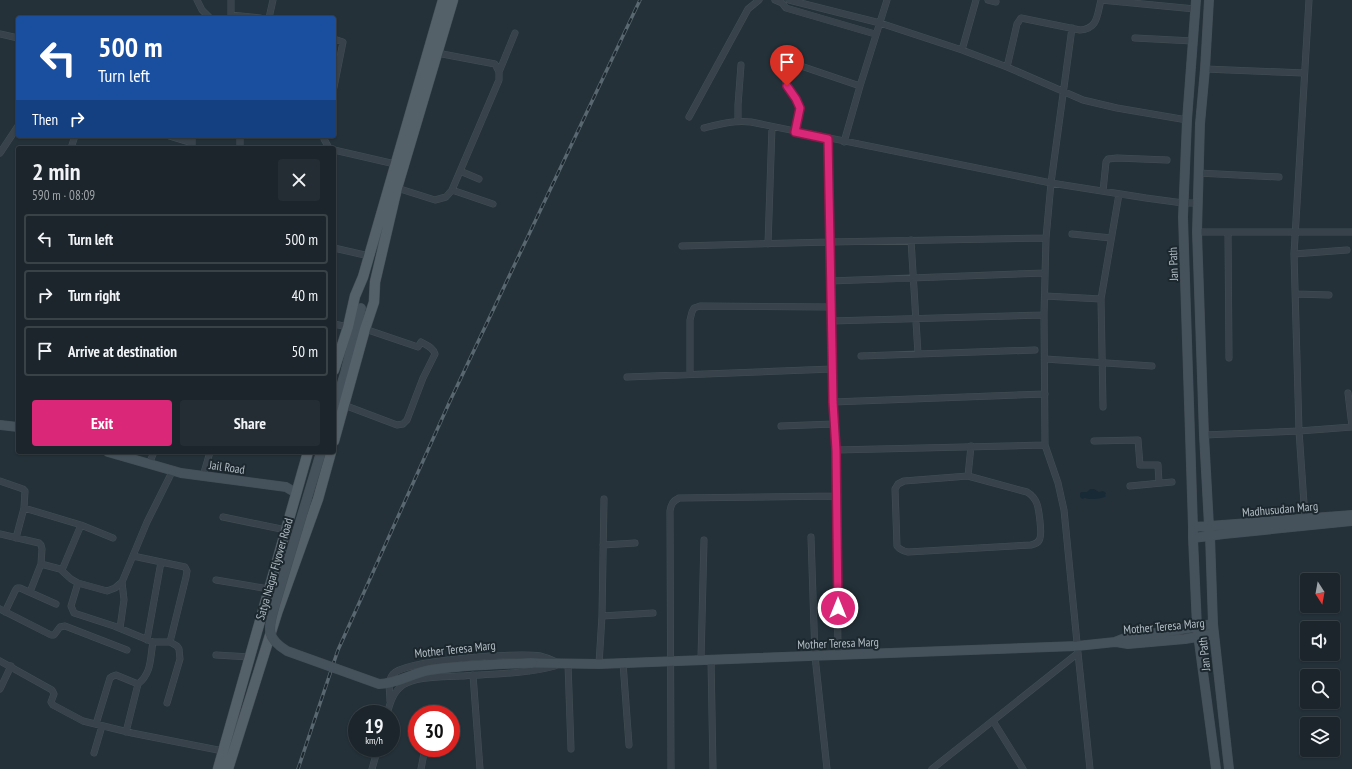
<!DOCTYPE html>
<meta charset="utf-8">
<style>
body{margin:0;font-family:"PT Sans Narrow",sans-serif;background:#242d33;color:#f1f3f6;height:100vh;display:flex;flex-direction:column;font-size:15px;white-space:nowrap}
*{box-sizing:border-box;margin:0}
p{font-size:13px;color:#a0a5a9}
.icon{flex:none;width:22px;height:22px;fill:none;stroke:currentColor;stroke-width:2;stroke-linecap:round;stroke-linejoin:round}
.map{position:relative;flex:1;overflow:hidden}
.drawer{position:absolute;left:16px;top:146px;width:320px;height:308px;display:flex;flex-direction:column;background:#1b252b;border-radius:4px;box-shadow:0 1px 3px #0004,0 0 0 1px #394247}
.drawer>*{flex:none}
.hud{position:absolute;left:16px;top:16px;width:320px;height:122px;border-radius:4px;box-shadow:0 1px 3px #0004,0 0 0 1px #394247;background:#1a4fa0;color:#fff;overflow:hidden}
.needle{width:26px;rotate:169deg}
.tools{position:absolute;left:1300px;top:573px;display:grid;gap:8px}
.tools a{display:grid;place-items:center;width:40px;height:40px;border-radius:4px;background:#1b252b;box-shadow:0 1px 3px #0004,0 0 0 1px #394247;font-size:20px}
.speed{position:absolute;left:348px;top:705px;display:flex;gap:8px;font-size:20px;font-weight:700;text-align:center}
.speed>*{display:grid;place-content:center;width:52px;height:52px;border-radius:50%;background:#1b252b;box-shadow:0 1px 3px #0004,0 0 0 1px #394247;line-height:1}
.speed small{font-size:10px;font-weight:400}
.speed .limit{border:6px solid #d22;background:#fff;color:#111}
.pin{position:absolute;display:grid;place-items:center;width:34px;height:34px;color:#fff;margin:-41px -17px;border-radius:50% 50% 50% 0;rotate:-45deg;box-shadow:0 0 4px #0007}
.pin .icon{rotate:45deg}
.me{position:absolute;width:44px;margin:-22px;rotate:0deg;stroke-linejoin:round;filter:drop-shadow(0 0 3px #0008)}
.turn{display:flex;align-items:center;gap:14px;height:84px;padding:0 16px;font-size:18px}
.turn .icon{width:52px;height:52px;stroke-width:2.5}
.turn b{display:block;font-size:28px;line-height:34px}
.then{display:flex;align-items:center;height:38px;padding:0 16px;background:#0003;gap:8px;font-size:15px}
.round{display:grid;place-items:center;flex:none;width:42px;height:42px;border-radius:4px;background:#242d33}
.headline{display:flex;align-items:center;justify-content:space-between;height:68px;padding:0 16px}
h1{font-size:24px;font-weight:600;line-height:30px}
.cta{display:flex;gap:8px;margin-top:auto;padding:8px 16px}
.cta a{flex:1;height:46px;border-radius:4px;background:#db2777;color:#fff;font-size:16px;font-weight:600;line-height:46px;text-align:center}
.cta a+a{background:#242d33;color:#f1f3f6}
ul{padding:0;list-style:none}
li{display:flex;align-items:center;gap:12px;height:50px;margin:0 8px 6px;padding:0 8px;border:2px solid #394247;border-radius:4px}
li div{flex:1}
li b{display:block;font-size:15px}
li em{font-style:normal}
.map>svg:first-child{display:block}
.water{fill:#182a36}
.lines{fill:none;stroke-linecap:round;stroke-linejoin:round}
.street-casing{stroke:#434e55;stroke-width:7}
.secondary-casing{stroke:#434e55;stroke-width:10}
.primary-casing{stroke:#434e55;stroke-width:11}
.street{stroke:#37424a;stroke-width:6}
.secondary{stroke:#45525c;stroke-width:9}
.primary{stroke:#556169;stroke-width:10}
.rail-casing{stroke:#596770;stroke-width:3.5}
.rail{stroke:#1c272e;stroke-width:2;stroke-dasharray:6;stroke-linecap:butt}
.secondary-bridge-casing{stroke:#434e55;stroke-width:10;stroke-linecap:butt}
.secondary-bridge{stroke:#45525c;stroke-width:9}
.route-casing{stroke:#8e194d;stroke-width:10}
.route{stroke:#db2777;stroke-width:7}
.labels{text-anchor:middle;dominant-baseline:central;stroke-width:4;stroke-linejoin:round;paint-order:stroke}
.street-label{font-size:12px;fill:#b2bdc5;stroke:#1c272e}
</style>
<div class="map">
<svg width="1352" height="769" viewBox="0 0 1352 769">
<rect width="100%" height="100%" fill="#243139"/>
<path class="water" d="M1090,489h4l5,3 4,-1 3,2 -1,2 1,1c-3,3 -16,4 -21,2l-3,1 -2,-2v-3l1,-2h6z"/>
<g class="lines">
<g class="street-casing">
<path id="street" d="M197,0l5,10 7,7
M231,0v18
M775,0l7,3 4,5 89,26
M789,0l91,23 82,27 45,17 76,33 34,8 70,12
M988,0l8,2
M1101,0l94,9
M231,15l29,3
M269,18l4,-18
M0,34l18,4
M1135,38l58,3
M334,39l9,3 -9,45
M962,50l14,-50
M1007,67l10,-43 4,-6 59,12c18,-1 17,-15 21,-30
M1205,69l99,4
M499,72l16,-39
M689,117l59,-108 11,-9
M738,121v-16l3,-40
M704,128c16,-4 30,-8 47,-6l300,61 95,15 37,5h14
M795,132c1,-8 6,-18 4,-26 -3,-14 -21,-21 -11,-40l4,-2 6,1 62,21
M169,136l23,7
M324,136v3l5,9
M828,139l5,263 3,48 2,205
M844,142l16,-56 27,-86
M71,148l4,-12
M192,148v-12
M240,148v-12
M334,150l61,14
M0,153l18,-27
M460,171l19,8
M1198,173l81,4
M397,188l38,12 11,-3 6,-7 47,-110v-8l-4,-8 -58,-11
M452,190l41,14
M1103,191l3,-29 2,-3 9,-1 50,2
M1197,232h155
M1228,232l1,126
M1072,234l39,4
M911,240l7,114
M768,244l4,-117
M682,246l148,-4 216,-4
M334,248l35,8
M1294,254l53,-4
M830,281l215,-8
M1296,294l33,1
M1045,296l56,3
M831,321l213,-6
M334,324l14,3
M861,356l174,-6
M1045,359l107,7
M690,374v-54l2,-8 2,-4 6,-2 131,1
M627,377l205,-8
M1348,393l4,33
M833,402l212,-8
M344,405l53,20 6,-1 4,-4 16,-42 12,-24c-2,-7 -9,-9 -14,-12l-3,5 -53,-18
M1103,407l-2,-108 18,-105
M781,426l53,-2
M1204,435l95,-4 53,-4
M1094,441l44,-1 2,25h18l1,18
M836,450l209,-5
M149,464l5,-12
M203,476l7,-24
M968,476l59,16c5,3 8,6 10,12 2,6 5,29 3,34 -1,5 -5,6 -9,7l-123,7c-5,-1 -8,-2 -11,-6l-2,-57 3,-5 6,-3 64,-5 3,-30
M0,481l23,8 2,2 -1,17 -8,30
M1130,486l42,-4
M24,508l57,17 -19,45
M223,517l63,13
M1305,518l-6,-87 -5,-177 15,-254
M81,525l32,13
M0,534l39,9 2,2 1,4 -1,15
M811,537l4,119 12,113
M603,545l32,-2
M133,556l52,11 2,4 -1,6 -16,65
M216,580l53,9
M78,583l-7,23 3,7 40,13 39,16h17l7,4 2,3 1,10 -13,44
M30,592l11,-28 19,5 11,10 7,4 29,8 8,-3 7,-6 25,-60 26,-52
M0,609l51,26h3l6,-8 5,-1 62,24
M5,612l10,-21 2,-3h3l36,16
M602,616l51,-3
M120,628l4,-28 -2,-18
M147,640l14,-78
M1078,653l12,116
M216,655l34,2
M701,659l3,-119
M711,659l2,110
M0,661l52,29 2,4 -3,8 2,3 30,16 49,12 91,18
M623,663l6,82
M568,664l3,85
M599,664l3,-48 2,-117
M473,675l7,94
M0,689l11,-23
M390,701c0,-8 -3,-20 3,-27 12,-14 126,-22 147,-18 4,1 10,3 14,5
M387,714c3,-11 6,-22 16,-29 13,-9 41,-8 57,-9 30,-2 66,-2 95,-10
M993,721l30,48
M96,724l14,-46 3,-2 3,-1 22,9
M126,732l12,-48c14,-11 12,-26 15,-42
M94,753l8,-27
M372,769l6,-21
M421,769l4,-21
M671,769l-1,-258c1,-7 3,-10 9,-13l158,-2
M932,769l146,-116 -14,-143 -6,-27 -13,-38 -1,-130 2,-77 5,-55 21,-155"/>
</g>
<g class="secondary-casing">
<path id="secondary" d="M1209,0l-4,69 -5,55 -3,108 7,203 5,91 143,-11
M334,409l11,-36 16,-65
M0,425l18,2
M108,452l73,21 105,14 10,6
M1193,527l-10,-310 4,-97 9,-120
M1193,538l4,89 19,142
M1116,642l12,2 57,-5 29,-5
M532,663l67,1 478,-18 38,-4 10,-4 88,-14
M1229,769l-16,-145 -3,-88 -1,-10 -16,1v11l31,-4 128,-13"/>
</g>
<g class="primary-casing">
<path id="primary" d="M334,370l14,-43 7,-31 8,-19 80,-277
M334,441l31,-112 9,-27 1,-20 22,-94 56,-188
M218,769l90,-317
M228,769l49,-156 41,-114 13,-47"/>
</g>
<use href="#street" class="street"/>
<use href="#secondary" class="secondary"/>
<use href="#primary" class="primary"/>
<g class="rail-casing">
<path id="rail" d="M298,769l40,-119 112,-249 190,-401"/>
</g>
<use href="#rail" class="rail"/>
<g class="secondary-bridge-casing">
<path id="secondary-bridge" d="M321,452l-46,153c-6,22 -11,32 12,46l92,33c18,0 33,-11 51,-14 33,-5 68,-6 102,-7"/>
</g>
<use href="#secondary-bridge" class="secondary-bridge"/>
</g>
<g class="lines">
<g class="route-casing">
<path id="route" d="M787,86l9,13 4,9 -5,24 33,7 5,263 3,48 2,158"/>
</g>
<use href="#route" class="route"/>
</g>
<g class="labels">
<g class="street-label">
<text transform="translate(1173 264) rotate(-92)">Jan Path</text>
<text transform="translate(227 467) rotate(8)">Jail Road</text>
<text transform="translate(1280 509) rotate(-5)">Madhusudan Marg</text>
<text transform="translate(274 569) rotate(-74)">Satya Nagar Flyover Road</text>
<text transform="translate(1164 626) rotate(-5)">Mother Teresa Marg</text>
<text transform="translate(838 643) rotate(-2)">Mother Teresa Marg</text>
<text transform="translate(455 649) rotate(-6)">Mother Teresa Marg</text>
<text transform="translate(1204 654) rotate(-96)">Jan Path</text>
</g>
</g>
</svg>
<div class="tools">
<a><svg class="needle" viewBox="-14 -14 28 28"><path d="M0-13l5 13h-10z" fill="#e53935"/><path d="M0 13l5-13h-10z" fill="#a0a5a9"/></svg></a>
<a><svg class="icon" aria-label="sound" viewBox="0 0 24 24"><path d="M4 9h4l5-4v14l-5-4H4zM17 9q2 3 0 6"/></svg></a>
<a><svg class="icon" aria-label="search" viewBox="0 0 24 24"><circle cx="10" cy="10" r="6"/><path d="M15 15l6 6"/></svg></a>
<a><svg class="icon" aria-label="layers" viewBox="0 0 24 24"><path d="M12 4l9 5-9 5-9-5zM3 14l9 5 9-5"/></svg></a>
</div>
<div class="speed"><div>19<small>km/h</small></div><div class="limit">30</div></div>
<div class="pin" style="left:787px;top:86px;background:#d93025"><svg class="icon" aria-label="arrive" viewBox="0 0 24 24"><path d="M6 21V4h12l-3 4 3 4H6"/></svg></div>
<svg class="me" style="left:838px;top:608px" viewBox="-20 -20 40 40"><circle r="17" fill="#db2777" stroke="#fff" stroke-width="3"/><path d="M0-11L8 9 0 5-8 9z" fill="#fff"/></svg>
<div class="hud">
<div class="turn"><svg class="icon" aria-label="left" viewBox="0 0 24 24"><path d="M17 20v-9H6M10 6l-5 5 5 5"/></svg><div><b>500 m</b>Turn left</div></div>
<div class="then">Then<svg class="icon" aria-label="right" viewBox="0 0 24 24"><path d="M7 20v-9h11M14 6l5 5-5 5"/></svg></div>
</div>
<section class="drawer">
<div class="headline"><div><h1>2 min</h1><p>590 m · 08:09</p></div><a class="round"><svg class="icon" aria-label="close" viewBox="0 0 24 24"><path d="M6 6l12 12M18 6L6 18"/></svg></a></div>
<ul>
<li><svg class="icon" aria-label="left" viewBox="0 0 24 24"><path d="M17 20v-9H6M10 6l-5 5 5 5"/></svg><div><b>Turn left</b></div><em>500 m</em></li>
<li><svg class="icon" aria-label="right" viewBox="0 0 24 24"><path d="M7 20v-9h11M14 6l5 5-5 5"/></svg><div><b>Turn right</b></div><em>40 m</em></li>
<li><svg class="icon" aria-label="arrive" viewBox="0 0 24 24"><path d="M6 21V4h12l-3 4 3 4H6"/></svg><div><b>Arrive at destination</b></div><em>50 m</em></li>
</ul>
<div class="cta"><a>Exit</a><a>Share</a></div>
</section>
</div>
